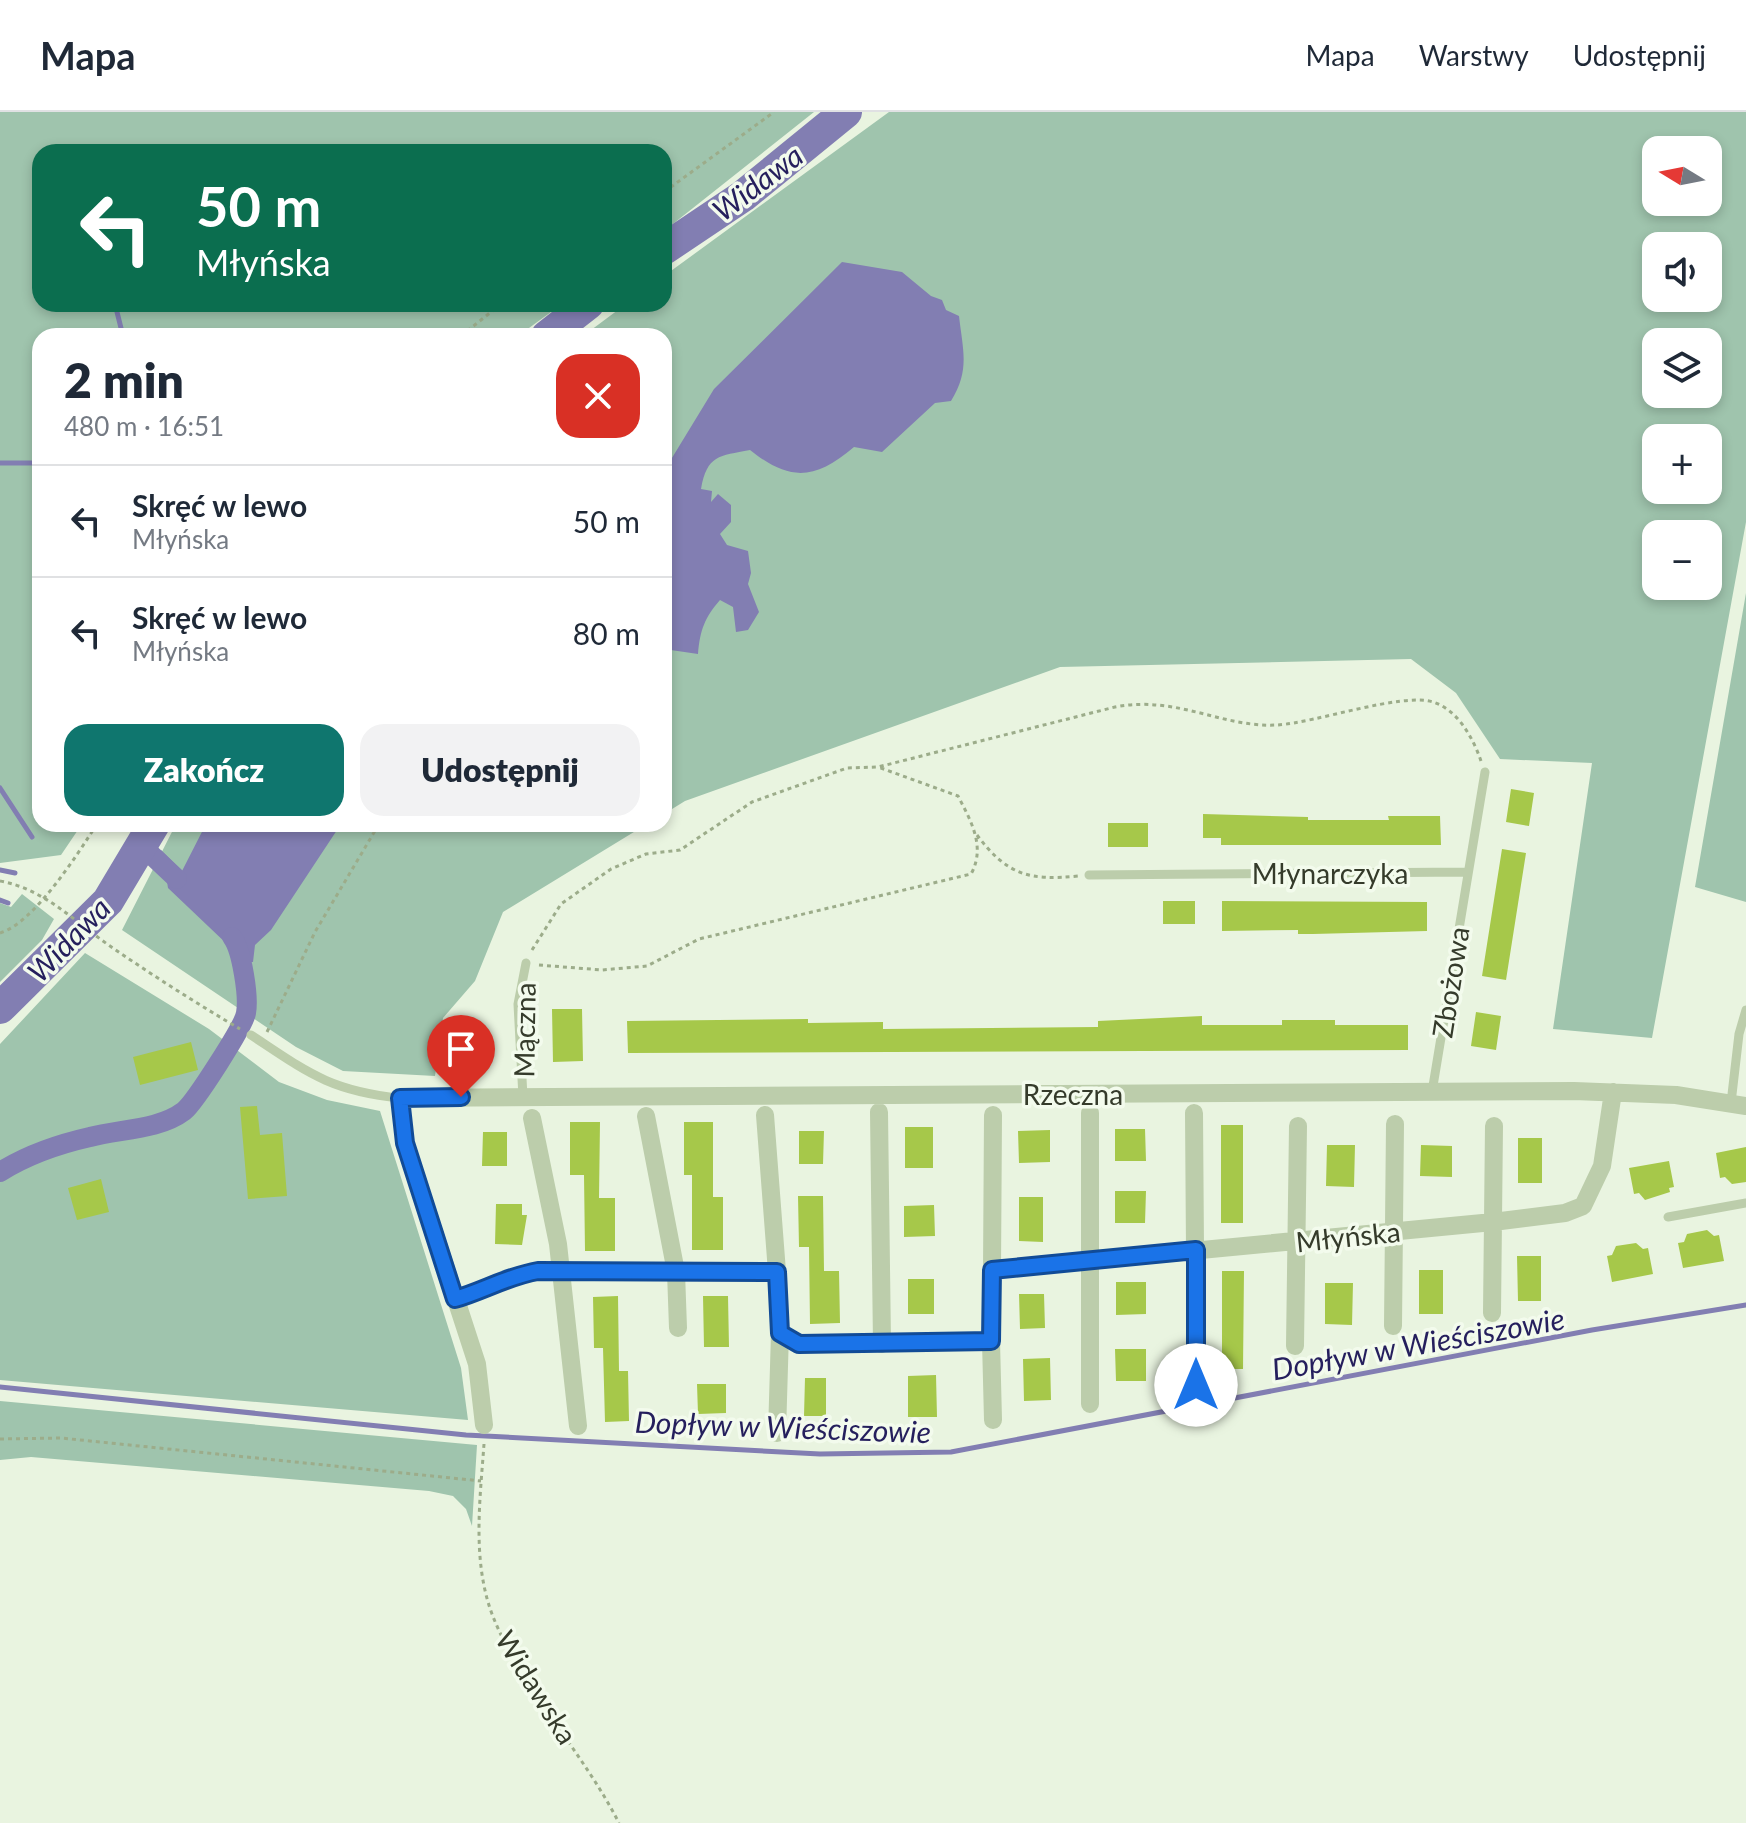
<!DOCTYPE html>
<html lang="pl">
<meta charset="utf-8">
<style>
body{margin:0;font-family:Lato,sans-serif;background:#f2f2f3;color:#1f2937;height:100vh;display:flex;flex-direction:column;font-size:30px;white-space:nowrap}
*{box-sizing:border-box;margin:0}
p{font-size:26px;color:#747a83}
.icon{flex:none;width:44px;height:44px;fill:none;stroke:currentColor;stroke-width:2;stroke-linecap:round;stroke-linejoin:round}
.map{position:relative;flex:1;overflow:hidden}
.drawer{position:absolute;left:32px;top:216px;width:640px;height:504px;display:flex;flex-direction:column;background:#fff;border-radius:24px;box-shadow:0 4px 12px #0003}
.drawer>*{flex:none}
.top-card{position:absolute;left:32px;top:32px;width:640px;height:168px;border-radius:24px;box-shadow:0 4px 12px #0003;background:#0b6e4f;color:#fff;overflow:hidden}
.needle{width:52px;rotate:280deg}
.fabs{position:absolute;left:1642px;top:24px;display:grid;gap:16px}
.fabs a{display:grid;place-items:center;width:80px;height:80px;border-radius:16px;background:#fff;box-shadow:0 4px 12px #0003;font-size:40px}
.pin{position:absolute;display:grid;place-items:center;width:68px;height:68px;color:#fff;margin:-82px -34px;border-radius:50% 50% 50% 0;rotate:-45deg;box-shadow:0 0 8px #0007}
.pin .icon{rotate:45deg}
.me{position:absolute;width:88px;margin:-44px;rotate:0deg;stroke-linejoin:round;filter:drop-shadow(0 0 6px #0008)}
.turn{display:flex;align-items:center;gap:28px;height:168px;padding:0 32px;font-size:36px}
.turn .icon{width:104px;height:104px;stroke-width:2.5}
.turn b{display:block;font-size:56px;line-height:68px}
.round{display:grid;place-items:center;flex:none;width:84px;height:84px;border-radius:24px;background:#f2f2f3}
.headline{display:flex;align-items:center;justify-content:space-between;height:136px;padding:0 32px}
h1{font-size:48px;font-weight:800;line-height:60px}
.cta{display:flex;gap:16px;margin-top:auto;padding:16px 32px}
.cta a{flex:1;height:92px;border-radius:24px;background:#0f766e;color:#fff;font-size:32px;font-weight:800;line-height:92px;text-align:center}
.cta a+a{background:#f2f2f3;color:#1f2937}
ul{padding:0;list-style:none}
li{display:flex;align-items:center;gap:24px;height:112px;padding:0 32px;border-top:2px solid #e0e1e3}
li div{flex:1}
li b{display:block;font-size:30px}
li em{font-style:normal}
header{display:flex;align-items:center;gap:48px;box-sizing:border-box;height:112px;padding:0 40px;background:#fff;border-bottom:2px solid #e0e1e3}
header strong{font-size:38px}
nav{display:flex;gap:44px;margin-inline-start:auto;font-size:28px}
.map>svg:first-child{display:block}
.green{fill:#9fc4ad;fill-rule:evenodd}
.water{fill:#827eb2}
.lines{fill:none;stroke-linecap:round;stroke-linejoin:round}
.stream{stroke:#827eb2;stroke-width:5}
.canal{stroke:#827eb2;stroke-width:20}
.river{stroke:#827eb2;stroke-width:32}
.building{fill:#a6c84a}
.path{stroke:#9cac8a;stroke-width:3;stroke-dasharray:4 4;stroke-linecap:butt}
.lane{stroke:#bccdab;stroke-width:9}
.street{stroke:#bccdab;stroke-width:18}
.route-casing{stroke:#114b97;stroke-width:20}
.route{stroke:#1a73e8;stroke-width:14}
.labels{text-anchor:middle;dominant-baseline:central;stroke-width:7;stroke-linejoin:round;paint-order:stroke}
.street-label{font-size:28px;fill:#353b2b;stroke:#f3fbed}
.water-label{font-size:30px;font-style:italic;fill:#251f5d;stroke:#f3fbed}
</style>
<header>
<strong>Mapa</strong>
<nav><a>Mapa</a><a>Warstwy</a><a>Udostępnij</a></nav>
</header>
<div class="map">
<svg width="1746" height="1711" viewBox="0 0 1746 1711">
<rect width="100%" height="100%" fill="#e9f4e0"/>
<path class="green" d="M0,0h814l-150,119v-79h-624v152h522l-44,32h-478v488h42l-21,31 -61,8z
M889,0h857v410l-94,516 -99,-9 39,-266 -92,-4 -44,-66 -45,-34 -351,8 -375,134 -21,13v-478h-81l43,-32h38v-28zM1656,38h52v52h-52zM1656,134h52v52h-52zM1656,230h52v52h-52zM1656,326h52v52h-52zM1656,422h52v52h-52z
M1746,481v309l-51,-15z
M176,712h471l-144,88 -28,69 -32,37 -8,58 -92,-5 -47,-24 -174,-117z
M22,782l32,25 -12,21 -42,42v-79l11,4z
M85,841l124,76 70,53 48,18 53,11 81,257 7,52 -468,-40v-336z
M0,1289l477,44 -5,81 -6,-17 -13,-13 -24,-5 -398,-34 -31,3z"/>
<path class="water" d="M842,150l60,10 29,24 11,4 4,10 13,6c4,35 11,54 -8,85l-16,2 -53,49 -28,-5c-39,33 -64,35 -104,3 -31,6 -43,5 -49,39l11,2 -1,11 7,-8 13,11v17l-11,12 7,11 21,6 3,22 -3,11 11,28 -11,18 -12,2 -3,-25 -13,-7c-15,17 -20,30 -22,54l-34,-5v-178l50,-82z
M206,712h135l-70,106 -16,15 -2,17h-18l-6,-16 -61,-58 -2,-13 -11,-9 6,-16 21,21z"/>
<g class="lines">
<path class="stream" d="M115,192l8,32
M0,351h40
M0,676l32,49
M0,758l15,3
M0,788l8,3
M0,1275l466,48 354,19 131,-2 641,-122 154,-25"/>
<path class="canal" d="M142,734l35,33
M0,1060c27,-17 59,-28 90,-35 30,-8 69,-7 94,-26 11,-9 60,-85 62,-98 3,-16 -4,-63 -14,-76"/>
<path class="river" d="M664,137l79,-53 103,-84
M547,224l41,-32
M0,896l108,-107 46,-77"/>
</g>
<path class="building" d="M1511,677l23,4 -5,33 -23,-4z
M1203,702l105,3v3h81l-1,-4h52l1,29h-220v-7h-18z
M1108,711h40v24h-40z
M1502,737l24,4 -20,127 -24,-4z
M1163,789h32v23h-32z
M1222,789l205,1v29l-114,3h-15v-4l-76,1z
M552,897h30l1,52 -30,1z
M1476,900l25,4 -5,34 -25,-4z
M1202,904v9h80v-5h53v5h73v25l-780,3 -1,-32 181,-2v4l75,-1v7l215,-2v-6z
M191,930l7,28 -58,15 -7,-28z
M257,994l3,29 22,-2 5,63 -39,3 -8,-92z
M570,1010h30l-1,76h16v53h-30l-1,-76h-14z
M684,1010h29v75h10v53h-31v-75h-8z
M1221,1013h22v98h-22z
M905,1015h28v41h-28z
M1115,1017h30l1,32h-31z
M1050,1018v32l-31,1 -1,-32z
M799,1019h25l-1,33h-24z
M483,1020h24v34h-25z
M1518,1026h24v45h-24z
M1327,1033h28l-1,42 -28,-1z
M1421,1033l31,1v31l-32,-1z
M1746,1035v35l-14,2 -7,-7 -5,1 -4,-25z
M1669,1049l5,26 -5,1 1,4 -25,8 -6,-7 -5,1 -5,-26z
M101,1067l8,33 -32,8 -9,-32z
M1115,1079h31l-1,32h-30z
M798,1084h25l1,75h15l1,52 -30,1 -1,-77h-10z
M1019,1085h24v45l-24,-1z
M496,1092h26v11h5l-5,30 -27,-1z
M934,1093l1,31 -31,1v-31z
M1707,1118l7,6 5,-1 5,26 -41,7 -5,-25 6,-1 3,-8z
M1636,1131l7,6 5,-1 5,26 -41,8 -5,-26 5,-1 4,-9z
M1517,1144h24v45h-23z
M1419,1158h24v44h-24z
M1222,1159h22l-1,98h-21z
M908,1167h26v35h-26z
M1116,1170h30v32l-30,1z
M1325,1171h28l-1,42 -27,-1z
M1019,1182h25l1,34 -25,1z
M618,1184l1,75h9l1,50 -24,1 -2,-74h-9l-1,-51z
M703,1184h25l1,51h-25z
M1115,1237h31v32h-30z
M1050,1246l1,42 -27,1 -1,-42z
M936,1263l1,42h-29v-41z
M805,1266h21v38h-22z
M697,1272h29v29l-28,1z"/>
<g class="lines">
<path class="path" d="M664,80l110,-80
M461,224l40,-32
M977,723c30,40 52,46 101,41
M0,769c44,8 74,40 110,65 42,29 86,57 130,83
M0,821c34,-10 77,-78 97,-109
M532,838l29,-46 50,-35 35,-15 34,-4 72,-48 95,-34 31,-1 237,-60c62,-12 107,21 162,18 38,-2 125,-33 156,-23 25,8 40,36 48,59
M539,853l63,5 45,-4 52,-27 272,-65c15,-27 0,-53 -13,-78l-80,-29
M267,920l48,-100 64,-108
M0,1327l61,-1 420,43
M484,1332c-4,56 -12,116 8,170 27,71 91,138 127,209"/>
<path class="lane" d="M1089,763l379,-3
M251,923c56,37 79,56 149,63
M1432,980l53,-320
M523,985l-5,-93 8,-41
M1731,991l8,-69 7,-24
M1668,1105l78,-14"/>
<path class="street" d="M879,1000l3,232
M1090,1001v291
M1194,1001l2,272
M765,1003l12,157
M646,1004l30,156 2,56
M532,1006l26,126 20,182
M992,1158l1,-155
M455,1187c29,-8 53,-23 83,-28l239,1 3,61 19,11 192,-3 1,-71 501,-48 72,-9 18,-7 19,-40 11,-74
M1492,1201l2,-187
M1393,1214l2,-202
M991,1229l2,79
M1295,1234l3,-220
M484,1313l-7,-61 -72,-221 -5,-45 1174,-7 102,4 70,11
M777,1321l3,-100"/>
</g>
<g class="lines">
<g class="route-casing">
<path id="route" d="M461,985l-61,1 5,45 50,156c28,-8 53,-23 83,-28l239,1 3,61 19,11 192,-3 1,-71 204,-20v135"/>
</g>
<use href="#route" class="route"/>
</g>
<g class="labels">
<g class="street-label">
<text x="1330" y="761">Młynarczyka</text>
<text transform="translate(1450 870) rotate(-81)">Zbożowa</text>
<text transform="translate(524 918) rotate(-89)">Mączna</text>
<text x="1073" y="982">Rzeczna</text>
<text transform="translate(1348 1124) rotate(-6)">Młyńska</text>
<text transform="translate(537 1575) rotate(58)">Widawska</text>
</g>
<g class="water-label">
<text transform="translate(757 70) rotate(-37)">Widawa</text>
<text transform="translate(68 827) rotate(-46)">Widawa</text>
<text transform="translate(1418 1231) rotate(-10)">Dopływ w Wieściszowie</text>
<text transform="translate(783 1314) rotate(2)">Dopływ w Wieściszowie</text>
</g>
</g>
</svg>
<div class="fabs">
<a><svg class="needle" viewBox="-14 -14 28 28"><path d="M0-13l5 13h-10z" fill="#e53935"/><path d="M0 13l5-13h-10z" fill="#747a83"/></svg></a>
<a><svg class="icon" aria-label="sound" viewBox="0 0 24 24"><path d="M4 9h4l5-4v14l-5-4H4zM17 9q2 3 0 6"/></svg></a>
<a><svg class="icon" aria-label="layers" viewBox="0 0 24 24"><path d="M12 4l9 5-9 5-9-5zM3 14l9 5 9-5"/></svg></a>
<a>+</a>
<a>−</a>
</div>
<div class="pin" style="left:461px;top:985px;background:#d93025"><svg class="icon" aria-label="arrive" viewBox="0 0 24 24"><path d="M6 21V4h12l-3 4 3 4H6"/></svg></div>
<svg class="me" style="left:1196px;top:1273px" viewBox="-20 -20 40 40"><circle r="19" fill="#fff"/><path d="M0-13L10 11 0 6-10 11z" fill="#1a73e8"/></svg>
<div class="top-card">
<div class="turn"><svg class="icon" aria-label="left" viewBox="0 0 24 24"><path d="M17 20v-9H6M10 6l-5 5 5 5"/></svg><div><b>50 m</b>Młyńska</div></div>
</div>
<section class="drawer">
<div class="headline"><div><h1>2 min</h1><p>480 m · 16:51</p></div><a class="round" style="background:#d93025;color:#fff"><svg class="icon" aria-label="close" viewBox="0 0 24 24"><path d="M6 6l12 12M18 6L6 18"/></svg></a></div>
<ul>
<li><svg class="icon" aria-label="left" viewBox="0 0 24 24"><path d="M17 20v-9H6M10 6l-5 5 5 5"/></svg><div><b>Skręć w lewo</b><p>Młyńska</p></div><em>50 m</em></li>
<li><svg class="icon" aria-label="left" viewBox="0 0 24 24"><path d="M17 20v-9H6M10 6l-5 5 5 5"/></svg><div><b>Skręć w lewo</b><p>Młyńska</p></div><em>80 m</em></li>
</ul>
<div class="cta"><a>Zakończ</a><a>Udostępnij</a></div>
</section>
</div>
